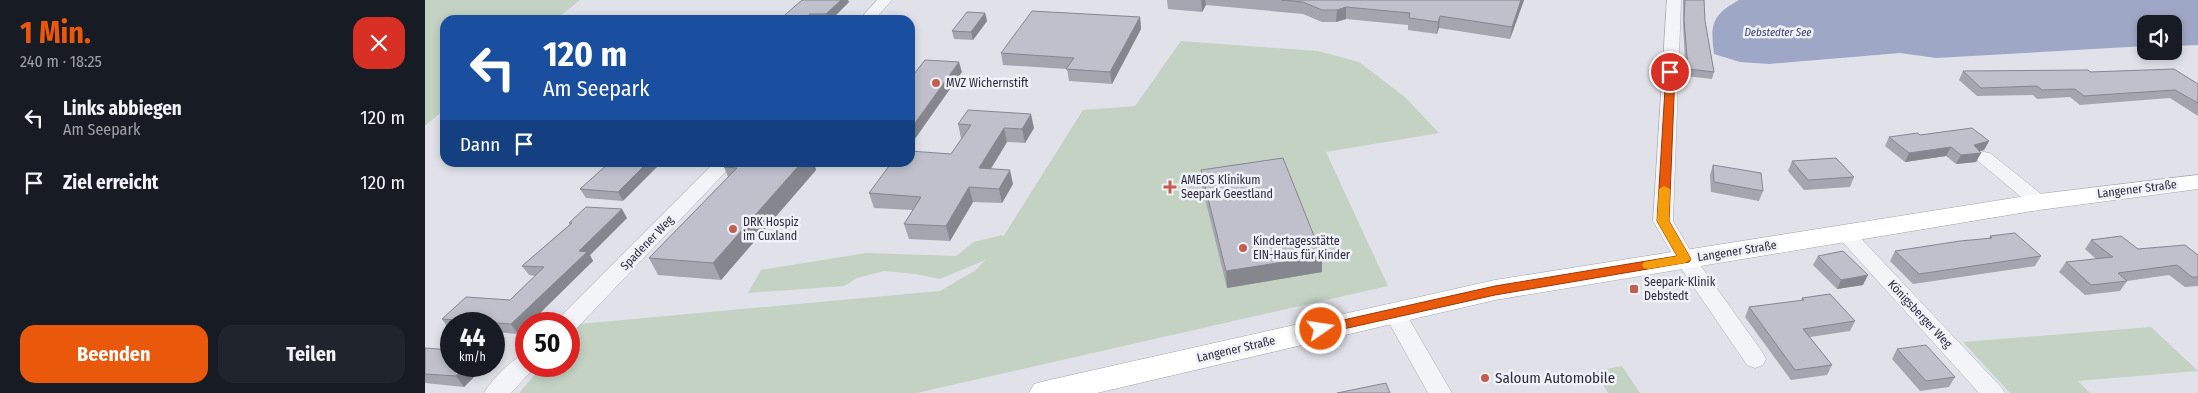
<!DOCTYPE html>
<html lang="de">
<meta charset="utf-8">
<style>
body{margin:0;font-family:"Fira Sans Condensed",sans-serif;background:#20242c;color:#f1f3f6;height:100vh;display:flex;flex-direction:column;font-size:19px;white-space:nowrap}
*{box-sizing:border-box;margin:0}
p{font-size:16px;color:#9ea1a6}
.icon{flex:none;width:28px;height:28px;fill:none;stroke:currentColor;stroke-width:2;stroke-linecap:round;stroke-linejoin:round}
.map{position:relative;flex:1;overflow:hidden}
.side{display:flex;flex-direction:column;background:#171b24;width:425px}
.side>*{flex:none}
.guide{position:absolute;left:15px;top:15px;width:475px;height:152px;border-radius:15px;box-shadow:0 2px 8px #0003;background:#1a4fa0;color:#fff;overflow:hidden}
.tools{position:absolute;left:1712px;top:15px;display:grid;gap:10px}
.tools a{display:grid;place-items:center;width:45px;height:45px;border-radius:10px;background:#171b24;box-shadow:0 2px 8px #0003;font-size:25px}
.speed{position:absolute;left:15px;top:312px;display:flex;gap:10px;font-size:25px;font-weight:700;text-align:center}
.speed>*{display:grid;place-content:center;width:65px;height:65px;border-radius:50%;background:#171b24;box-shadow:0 2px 8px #0003;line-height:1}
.speed small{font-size:12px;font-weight:400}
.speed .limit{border:8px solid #d22;background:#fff;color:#111}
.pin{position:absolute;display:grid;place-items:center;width:42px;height:42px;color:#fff;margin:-21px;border:2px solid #fff;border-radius:50%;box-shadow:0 1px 5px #0007}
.me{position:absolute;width:55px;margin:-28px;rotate:77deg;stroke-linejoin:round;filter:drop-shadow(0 0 4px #0008)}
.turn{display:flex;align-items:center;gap:18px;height:105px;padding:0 20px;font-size:22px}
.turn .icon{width:65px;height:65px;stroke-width:2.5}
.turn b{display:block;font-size:35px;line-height:42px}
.then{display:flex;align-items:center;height:48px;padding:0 20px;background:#0003;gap:10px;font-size:19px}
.round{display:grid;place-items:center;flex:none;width:52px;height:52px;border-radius:15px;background:#20242c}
.summary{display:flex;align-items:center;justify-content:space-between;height:85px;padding:0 20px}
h1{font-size:30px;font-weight:700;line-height:38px;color:#ea580c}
.cta{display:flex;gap:10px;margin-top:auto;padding:10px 20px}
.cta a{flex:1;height:58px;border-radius:15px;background:#ea580c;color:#fff;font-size:20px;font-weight:700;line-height:58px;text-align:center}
.cta a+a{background:#20242c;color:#f1f3f6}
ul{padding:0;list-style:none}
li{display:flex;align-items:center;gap:15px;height:65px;padding:0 20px}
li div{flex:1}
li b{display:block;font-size:19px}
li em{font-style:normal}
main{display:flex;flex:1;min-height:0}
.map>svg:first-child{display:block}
.green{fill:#c3d2c3}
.water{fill:#9fa7c6}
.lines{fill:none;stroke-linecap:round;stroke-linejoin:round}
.minor-casing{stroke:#aaabb6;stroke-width:1}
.major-casing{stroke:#a1a3b3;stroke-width:1}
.minor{fill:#f3f4f7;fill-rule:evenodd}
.major{fill:#fff;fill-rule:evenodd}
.wall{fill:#a4a5af}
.shaded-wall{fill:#86868e}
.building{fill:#bfc0cb;stroke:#86868e}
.route{fill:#ea580c;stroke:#983908}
.slow{fill:#f59e0b}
.poi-dot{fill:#c35f50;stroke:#f0f1f6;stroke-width:2}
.labels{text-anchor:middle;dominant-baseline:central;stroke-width:5;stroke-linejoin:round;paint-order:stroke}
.far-water-label{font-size:11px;font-style:italic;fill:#38416f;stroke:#f0f1f6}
.poi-label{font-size:12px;fill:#2b2c3f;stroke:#f0f1f6;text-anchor:start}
.street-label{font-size:12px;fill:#2b2c3f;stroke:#f0f1f6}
.near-poi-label{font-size:15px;fill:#2b2c3f;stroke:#f0f1f6;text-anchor:start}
</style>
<main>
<section class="side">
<div class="summary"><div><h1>1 Min.</h1><p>240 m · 18:25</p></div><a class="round" style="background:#d93025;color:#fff"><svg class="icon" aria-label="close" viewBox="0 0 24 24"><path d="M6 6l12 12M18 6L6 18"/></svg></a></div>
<ul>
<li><svg class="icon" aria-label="left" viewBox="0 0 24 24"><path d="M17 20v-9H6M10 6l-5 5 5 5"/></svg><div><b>Links abbiegen</b><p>Am Seepark</p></div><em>120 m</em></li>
<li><svg class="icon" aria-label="arrive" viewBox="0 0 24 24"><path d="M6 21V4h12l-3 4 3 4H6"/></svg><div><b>Ziel erreicht</b></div><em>120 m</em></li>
</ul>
<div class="cta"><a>Beenden</a><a>Teilen</a></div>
</section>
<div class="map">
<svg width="1773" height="393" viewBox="0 0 1773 393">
<rect width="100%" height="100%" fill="#e1e2e9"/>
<path class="green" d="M0,0h155l-25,20h-110v89l-20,17z
M756,41l137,10 41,11 46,35 34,36 -113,19 62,134 -471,107h-398l23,-27h27v-30l10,-12 361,-33 36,-21 9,-10 -45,19 -25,-5 -31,-3 -27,7 -13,8 -96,7 13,-23 105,-17 90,3 18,-14 28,-7 1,2 80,-127 52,-4z
M1726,327l47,44 -120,10 12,12h-80l-47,-51z
M1197,366l18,27h-32l-13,-22z"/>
<path class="water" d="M1314,0h459v45l-24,1v-22h-28v22l-210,12 -36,-5 -131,11 -29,-2 -26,-8c-4,-30 -2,-39 25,-54z"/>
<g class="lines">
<g class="minor-casing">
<path id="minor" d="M452,0h15l-18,20h-15z
M1242,0h14l-8,221 20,34 70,98 3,6 -3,6 -8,3 -8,-3 -69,-101 -25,-43z
M1559,152l6,1 56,45 2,4 -2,4 -7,2 -7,-2 -54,-45 -3,-4 3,-4z
M290,162h20l-160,168 -6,1v-7h-13l3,-6z
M1421,228l7,2 148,157 4,6h-26l-140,-155 -3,-4 3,-4z
M969,304l8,3 50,86h-24l-45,-81 3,-5z
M101,354v12h10l-25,27h-27c8,-14 27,-34 42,-39z"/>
</g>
<g class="major-casing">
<path id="major" d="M1773,175v14l-159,21 -544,90 -398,93h-68l5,-9 11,-3 450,-101 544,-86z"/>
</g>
<use href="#minor" class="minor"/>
<use href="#major" class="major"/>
</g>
<path class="wall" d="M742,0h357l-14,39 -71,-11 -2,6 -29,-4v-5l-62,-6 -10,3h-14l-19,-8 -97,-9 -4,7 -34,-3z
M1258,0h21l1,21 9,51 -2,7 -26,-3 -3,-50z
M424,2l-18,18h-52z
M560,13l2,8 -14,19 -19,-1 -2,-8z
M715,17l1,12 -29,55 -43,-3 -2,-12 -64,-4 -2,-12z
M1538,71l127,1 108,12v32l-28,-18 -90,7 -10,-8 -33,2 -4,-4 -56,1 -18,-16z
M533,124l76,4 -9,15 -18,-1 -16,27 22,15 -11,19 -29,-1 -23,39 -41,-2 -5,-15 9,-14 -39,-2 -5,-15 82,-39 11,-16h-1z
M1495,135l69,6 -5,9 -4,1 -4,11 -20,2 -10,-8 -41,6 -20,-16 4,-9z
M1367,161l62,16 -4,10 -46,3 -16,-19z
M185,162l13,39 -37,-3 -6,-9z
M303,162h86l2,8 -95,110 -63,-5 -9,-17 79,-81 -4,-10z
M1288,165l50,26 -4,10 -48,-9 -1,-17z
M776,170l121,86v16l-95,16 -25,-102z
M202,218l-37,37 3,6 -67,63v2l-8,8 -24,-2v-8h-43v5h-2l-7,-10 68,-19 25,-24 -6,-1 -7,-9 48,-42 -1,-1z
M1565,236l51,20 -6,10 -122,18 -23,-23 5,-10 94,-13z
M1666,240l47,9 60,6v31l-13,1 -16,-12 -42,6 -7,10 -35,4 -26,-23 7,-10 30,-3 -11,-10z
M1393,256l45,29 -26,4 -24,-24z
M1377,298l53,23 -5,10 -40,6 22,28 -5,10 -36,5 -46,-63 4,-10 52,-6z
M0,348l26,18h34l-21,21 -39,-4z
M1472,349l58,28 -6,10 -29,4 -28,-32z"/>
<path class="shaded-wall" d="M416,0h7l1,2 -18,18h-3l-2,-6z
M776,0h4l1,5 -4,7z
M1096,0h3l-14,39 2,-12z
M921,7v12l-10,3 1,-12z
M560,13l2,8 -14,19 -2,-8z
M385,14l2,6h-9z
M1015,16l-1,12 -2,6 1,-12z
M715,17l1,12 -29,55 -2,-12z
M534,62l3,10 -52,74v-16z
M606,114l3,14 -9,15 -3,-14z
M579,128l3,14 -25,41 -3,-15z
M1564,141l-5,9 -14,4 4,-9z
M1526,147l-5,9 -41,6 4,-9z
M1556,153l-5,9 -20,2 5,-9z
M223,162h14l-39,39 -5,-9z
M377,162h12l2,8 -95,110 -8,-17z
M585,170l3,14 -11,19 -3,-14z
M544,187l4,15 -23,39 -4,-15z
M197,209l5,9 -37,37 3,6 -64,63h-3v2l-8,8 -7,-10 68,-73z
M897,256v16l-95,16 -1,-17z
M1443,275l-5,10 -26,4 4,-9z
M41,366h19l-21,21 -8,-11z"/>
<path class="building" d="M377,0h39l-15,14h-16l-7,6h-24z
M856,0h240l-9,27 -72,-11 -2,6 -29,-4 1,-5 -64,-6 -9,3h-15l-19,-8z
M1260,0h19l1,21 9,51 -26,-3 -4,-50z
M607,11l108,6 -30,55 -44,-3 8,-11 -73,-5z
M542,12l18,1 -14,19 -19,-1z
M500,60l34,2 -49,68v-51z
M1749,69l24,15v19l-23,-13 -91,6 -9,-7 -33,1 -5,-4 -56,2 -18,-17 125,-1 2,2z
M543,110l63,4 -9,15 -18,-1 -25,40 31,2 -11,19 -30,-2 -23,39 -42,-2 17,-27 -52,-4 23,-31h18v-11l41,3 20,-29 -13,-1z
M1547,128l17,13 -15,4 7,8 -20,2 -10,-8 -42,6 -20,-16 29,-4 2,2z
M858,158l39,98 -96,15 -25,-101z
M1411,158l18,19 -46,3 -16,-19z
M185,162h38l-30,30 -38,-3z
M303,162h74l-89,101 -64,-5 88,-90 -13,-1z
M1288,165l48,8 2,18 -49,-9z
M161,207l36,2 -43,42 8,1 -76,72 -69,-5 24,-22 44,3 34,-33 -22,-1 50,-43h-3z
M1590,233l26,23 -122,18 -24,-23 65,-10 32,-3 -2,-2z
M1696,236l17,13 47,-4 13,10v22h-6l-15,-12 -59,8 9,8 -36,4 -25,-23 47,-5 -22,-17z
M1418,251l25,24 -27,5 -23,-24z
M1405,294l25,27 -52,8 29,36 -37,5 -46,-63 55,-7 -2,-2z
M1501,345l29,32 -29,4 -29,-32z
M0,348l26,2v16h15l-10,10 -31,-2z
M961,383l4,10h-53z"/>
<path class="route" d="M1245,69l5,3 -6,149 22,38 -2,3 -194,33 -174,39 -5,-1 -2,-4 2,-3 5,-1 174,-39 182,-30 -20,-35 9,-149z"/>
<path class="slow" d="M1239,186l6,3 -1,32 22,38 -6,4 -37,6 -4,-1 -2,-3 2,-3 33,-6 -20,-35 2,-32z"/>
<g class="poi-dot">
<circle cx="511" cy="83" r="5"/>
<path d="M742.5 179.5h5v5h5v5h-5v5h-5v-5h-5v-5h5z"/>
<circle cx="308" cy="229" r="5"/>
<circle cx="818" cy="248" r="5"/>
<rect x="1204" y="284" width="10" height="10" rx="2.5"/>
<circle cx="1060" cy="378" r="5"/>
</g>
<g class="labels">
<g class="far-water-label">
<text x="1353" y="32">Debstedter See</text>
</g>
<g class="poi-label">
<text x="521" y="83">MVZ Wichernstift</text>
<text x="756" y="180">AMEOS Klinikum<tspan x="756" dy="14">Seepark Geestland</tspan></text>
<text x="318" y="222">DRK Hospiz<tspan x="318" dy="14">im Cuxland</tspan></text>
<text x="828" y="241">Kindertagesstätte<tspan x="828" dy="14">EIN-Haus für Kinder</tspan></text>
<text x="1219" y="282">Seepark-Klinik<tspan x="1219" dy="14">Debstedt</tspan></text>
</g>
<g class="street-label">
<text transform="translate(1712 189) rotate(-7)">Langener Straße</text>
<text transform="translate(222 243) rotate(-46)">Spadener Weg</text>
<text transform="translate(1312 251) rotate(-9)">Langener Straße</text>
<text transform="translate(1495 314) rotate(47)">Königsberger Weg</text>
<text transform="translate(811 349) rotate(-13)">Langener Straße</text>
</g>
<g class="near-poi-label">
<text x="1070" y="378">Saloum Automobile</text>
</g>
</g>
</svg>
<div class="tools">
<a><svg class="icon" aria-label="sound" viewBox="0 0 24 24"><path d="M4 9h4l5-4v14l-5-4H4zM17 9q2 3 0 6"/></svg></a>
</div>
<div class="speed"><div>44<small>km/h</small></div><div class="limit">50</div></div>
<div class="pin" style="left:1245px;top:72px;background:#d93025"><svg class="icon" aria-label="arrive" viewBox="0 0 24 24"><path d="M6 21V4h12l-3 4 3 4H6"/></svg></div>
<svg class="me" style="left:896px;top:329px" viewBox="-20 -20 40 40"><circle r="17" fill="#ea580c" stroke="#fff" stroke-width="3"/><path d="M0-11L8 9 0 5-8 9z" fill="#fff"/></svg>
<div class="guide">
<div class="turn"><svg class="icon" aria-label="left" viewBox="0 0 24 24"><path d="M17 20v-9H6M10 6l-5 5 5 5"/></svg><div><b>120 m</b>Am Seepark</div></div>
<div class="then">Dann<svg class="icon" aria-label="arrive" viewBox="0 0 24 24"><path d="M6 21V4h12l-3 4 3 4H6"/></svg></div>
</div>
</div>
</main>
